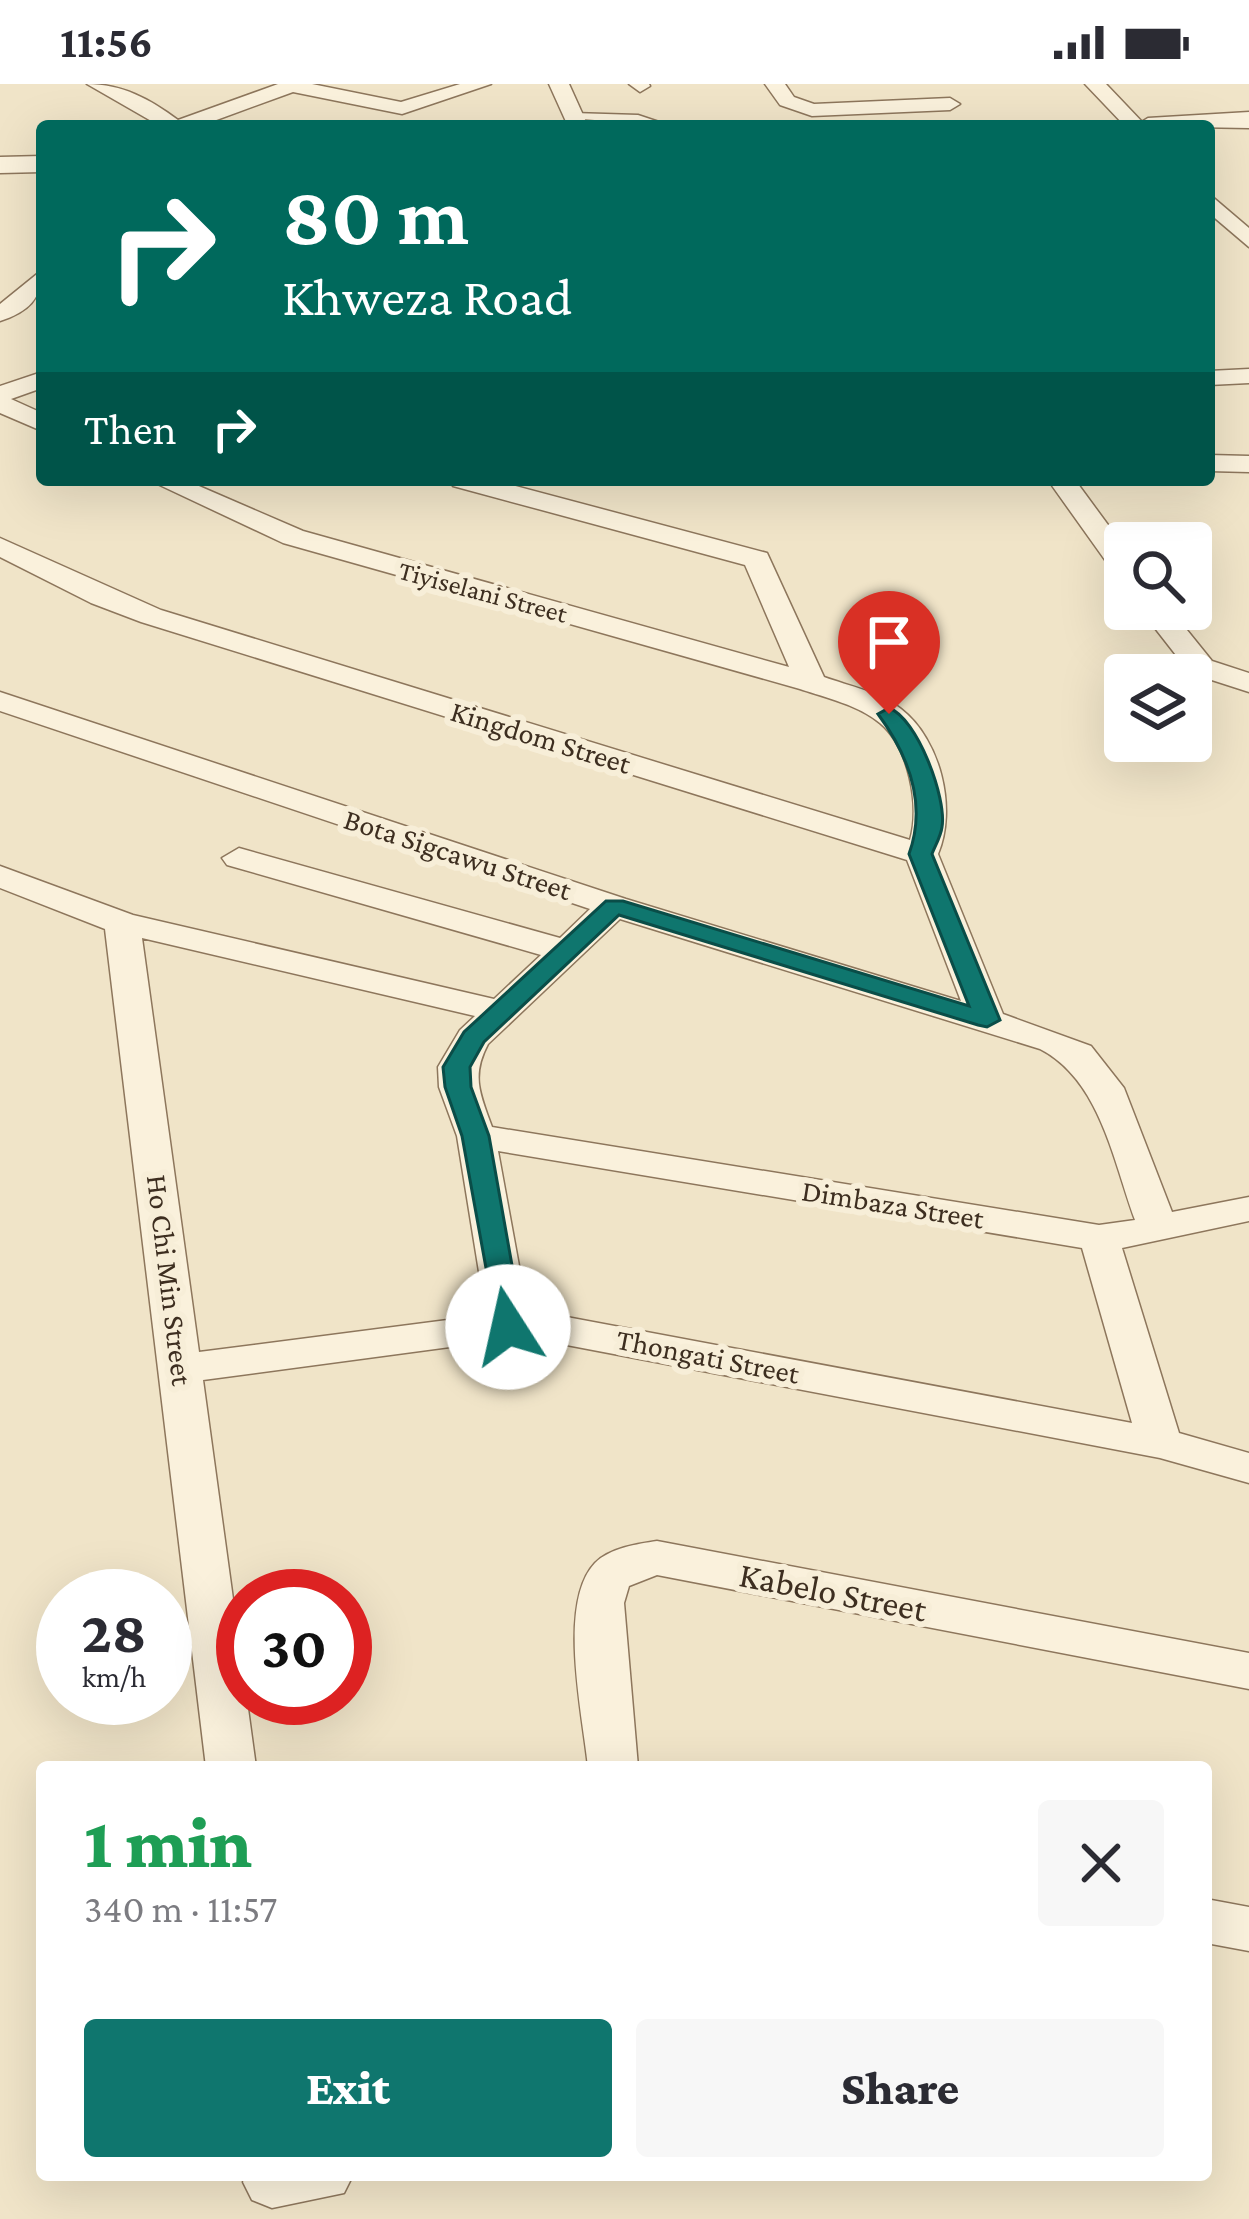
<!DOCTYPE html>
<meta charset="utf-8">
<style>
body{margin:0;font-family:"Crimson Pro",serif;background:#f7f7f7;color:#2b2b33;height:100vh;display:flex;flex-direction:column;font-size:45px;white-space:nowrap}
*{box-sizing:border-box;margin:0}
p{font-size:39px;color:#7c7c81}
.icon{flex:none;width:66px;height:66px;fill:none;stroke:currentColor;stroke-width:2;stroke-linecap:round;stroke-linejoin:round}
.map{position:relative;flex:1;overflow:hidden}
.side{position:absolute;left:36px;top:1677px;width:1176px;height:420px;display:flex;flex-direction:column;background:#fff;border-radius:12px;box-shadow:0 12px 48px #0002}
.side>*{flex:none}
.guide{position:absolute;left:36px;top:36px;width:1179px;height:366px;border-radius:12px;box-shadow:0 12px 48px #0002;background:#00695c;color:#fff;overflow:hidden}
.fabs{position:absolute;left:1104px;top:438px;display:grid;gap:24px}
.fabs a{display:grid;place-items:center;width:108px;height:108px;border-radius:12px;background:#fff;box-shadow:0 12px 48px #0002;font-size:60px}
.speed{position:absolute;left:36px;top:1485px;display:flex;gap:24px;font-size:60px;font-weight:700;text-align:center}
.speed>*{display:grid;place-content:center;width:156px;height:156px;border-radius:50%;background:#fff;box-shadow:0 12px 48px #0002;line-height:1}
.speed small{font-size:30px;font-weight:400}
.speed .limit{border:18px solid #d22;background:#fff;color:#111}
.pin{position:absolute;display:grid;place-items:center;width:102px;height:102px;color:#fff;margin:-123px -51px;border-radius:50% 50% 50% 0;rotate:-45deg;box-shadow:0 0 12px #0007}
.pin .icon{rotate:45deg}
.me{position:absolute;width:132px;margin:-66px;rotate:350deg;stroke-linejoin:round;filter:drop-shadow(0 0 9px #0008)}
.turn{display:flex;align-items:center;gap:42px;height:252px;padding:0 48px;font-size:54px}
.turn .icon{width:156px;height:156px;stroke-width:2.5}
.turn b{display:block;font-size:84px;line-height:102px}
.then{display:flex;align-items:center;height:114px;padding:0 48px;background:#0003;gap:24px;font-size:45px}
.round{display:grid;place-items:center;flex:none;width:126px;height:126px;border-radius:12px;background:#f7f7f7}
.overview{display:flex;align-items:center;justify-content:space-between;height:204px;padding:0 48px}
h1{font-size:72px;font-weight:800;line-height:90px;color:#1e9e55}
.cta{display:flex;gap:24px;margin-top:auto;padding:24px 48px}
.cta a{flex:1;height:138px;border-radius:12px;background:#0f766e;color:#fff;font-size:48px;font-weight:800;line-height:138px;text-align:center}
.cta a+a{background:#f7f7f7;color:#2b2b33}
.status{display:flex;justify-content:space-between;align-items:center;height:84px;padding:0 60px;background:#fff;direction:ltr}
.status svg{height:33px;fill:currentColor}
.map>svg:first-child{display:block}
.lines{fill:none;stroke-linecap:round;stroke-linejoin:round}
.service-casing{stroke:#8d765c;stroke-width:3}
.minor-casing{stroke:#8d765c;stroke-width:3}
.tertiary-casing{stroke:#8d765c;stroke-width:3}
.service{fill:#faf1dc;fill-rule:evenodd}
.minor{fill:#faf1dc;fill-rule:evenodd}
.tertiary{fill:#faf1dc;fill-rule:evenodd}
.route{fill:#0f766e;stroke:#0a4d48;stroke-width:3}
.labels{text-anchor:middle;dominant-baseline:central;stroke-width:12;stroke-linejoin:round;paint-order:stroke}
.far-street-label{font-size:27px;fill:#3d2e20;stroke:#f7eed8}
.street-label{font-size:30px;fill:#3d2e20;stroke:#f7eed8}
.near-street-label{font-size:36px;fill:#3d2e20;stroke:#f7eed8}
</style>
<div class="status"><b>11:56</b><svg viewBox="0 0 49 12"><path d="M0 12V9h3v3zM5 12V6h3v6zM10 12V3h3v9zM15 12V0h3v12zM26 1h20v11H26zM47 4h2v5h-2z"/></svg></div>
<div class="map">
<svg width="1249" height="2135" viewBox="0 0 1249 2135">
<rect width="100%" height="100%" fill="#f0e4c8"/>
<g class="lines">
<g class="service-casing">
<path id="service" d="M573,29l65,2 33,11 -102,-8 -1,-2z"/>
</g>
<g class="minor-casing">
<path id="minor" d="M87,0c35,0 63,15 91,36l100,-36h34l89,18 59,-18h31l-89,30 -109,-22 -93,34h-40z
M549,0h20l19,42h-20z
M629,0h20l1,2 -10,6z
M765,0h20l9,13 20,7 136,-6 10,6 -10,6 -138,6 -32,-11z
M1085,0h21l40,42h-21z
M1209,110l40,34v19l-40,-34z
M42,186c0,29 -14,42 -42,51v-17z
M1249,285v14l-40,2v-14z
M42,288v16l-31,11 31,14v18l-42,-18v-27z
M1209,371l40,1v16l-40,-1z
M149,396h36l118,51 486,136 -44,-102 -292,-79 -4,-6h44l274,73 57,124c25,9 56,15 77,32 40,31 56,100 37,145l65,160 88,32 33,42 48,124 77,-15v24l-127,27 57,185 70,20v30l-89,-25 -604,-115h-76l-277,37 53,387h-50l-101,-838 -105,-41v-22l133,49 361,84 47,-44 -314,-90 -5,-7 17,-10 321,90 30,-29 -590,-198v-19l626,207 335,102 -54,-141 -766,-238 -50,-19 -91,-46v-19l161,72 749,230c10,-34 -1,-93 -30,-117 -22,-18 -53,-25 -80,-34l-517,-146zM620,835l420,130c60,31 73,111 95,171l-36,5 -607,-98c-12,-33 -21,-51 -4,-83zM142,854l333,78 -15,14 -22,37 1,20 18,49 29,179 -287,37zM498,1067l584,97 50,175 -576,-108h-28z
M1048,396h27l50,68v29l-10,-3z
M1140,525h30l42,52 37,12v19l-59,-19z
M657,1457l592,112v36l-592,-114 -28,11 -5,17 14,164h-50c-5,-51 -31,-164 7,-204 15,-15 42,-19 62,-22z
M1206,1815l43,8v44l-43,-8z
M246,2091h107l-9,18 -72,15 -20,-8 -9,-18z"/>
</g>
<g class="tertiary-casing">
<path id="tertiary" d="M1249,28v16l-114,-2 13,-8z
M42,72v16l-42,1v-16z"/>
</g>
<use href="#service" class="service"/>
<use href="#minor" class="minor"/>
<use href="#tertiary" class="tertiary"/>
</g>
<path class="route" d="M889,624c28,10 58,90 53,119 -1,9 -7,19 -10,27l68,166 -13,7 -9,-2 -359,-110 -135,127 -14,25 1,20 18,49 34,191 -4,7h-21l-36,-198 -17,-49 -2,-20 21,-35 142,-131h17l346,105 -60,-152c18,-50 0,-98 -31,-140z"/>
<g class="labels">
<g class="far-street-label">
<text transform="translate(483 508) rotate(15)">Tiyiselani Street</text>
</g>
<g class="street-label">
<text transform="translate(541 653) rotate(17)">Kingdom Street</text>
<text transform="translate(458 770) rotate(18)">Bota Sigcawu Street</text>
<text transform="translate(893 1120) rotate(9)">Dimbaza Street</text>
<text transform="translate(170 1196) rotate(83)">Ho Chi Min Street</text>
<text transform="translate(708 1272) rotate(11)">Thongati Street</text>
</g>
<g class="near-street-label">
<text transform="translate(833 1508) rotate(11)">Kabelo Street</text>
</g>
</g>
</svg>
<div class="fabs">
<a><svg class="icon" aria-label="search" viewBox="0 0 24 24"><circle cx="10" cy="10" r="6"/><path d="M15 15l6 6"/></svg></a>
<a><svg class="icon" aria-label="layers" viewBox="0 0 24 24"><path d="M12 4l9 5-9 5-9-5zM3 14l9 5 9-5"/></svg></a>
</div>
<div class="speed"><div>28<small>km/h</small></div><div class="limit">30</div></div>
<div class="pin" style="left:889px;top:630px;background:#d93025"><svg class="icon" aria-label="arrive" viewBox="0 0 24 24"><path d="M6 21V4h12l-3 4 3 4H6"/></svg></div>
<svg class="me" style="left:508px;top:1243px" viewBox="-20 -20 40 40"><circle r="19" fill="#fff"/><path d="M0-13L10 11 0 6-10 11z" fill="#0f766e"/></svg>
<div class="guide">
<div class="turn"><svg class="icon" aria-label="right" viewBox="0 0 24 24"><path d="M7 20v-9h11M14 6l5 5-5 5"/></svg><div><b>80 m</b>Khweza Road</div></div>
<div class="then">Then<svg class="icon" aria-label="right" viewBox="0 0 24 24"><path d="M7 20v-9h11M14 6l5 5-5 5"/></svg></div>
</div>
<section class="side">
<div class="overview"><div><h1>1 min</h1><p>340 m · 11:57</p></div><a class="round"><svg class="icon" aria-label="close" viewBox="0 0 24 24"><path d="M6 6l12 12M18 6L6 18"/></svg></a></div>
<div class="cta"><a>Exit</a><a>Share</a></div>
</section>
</div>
